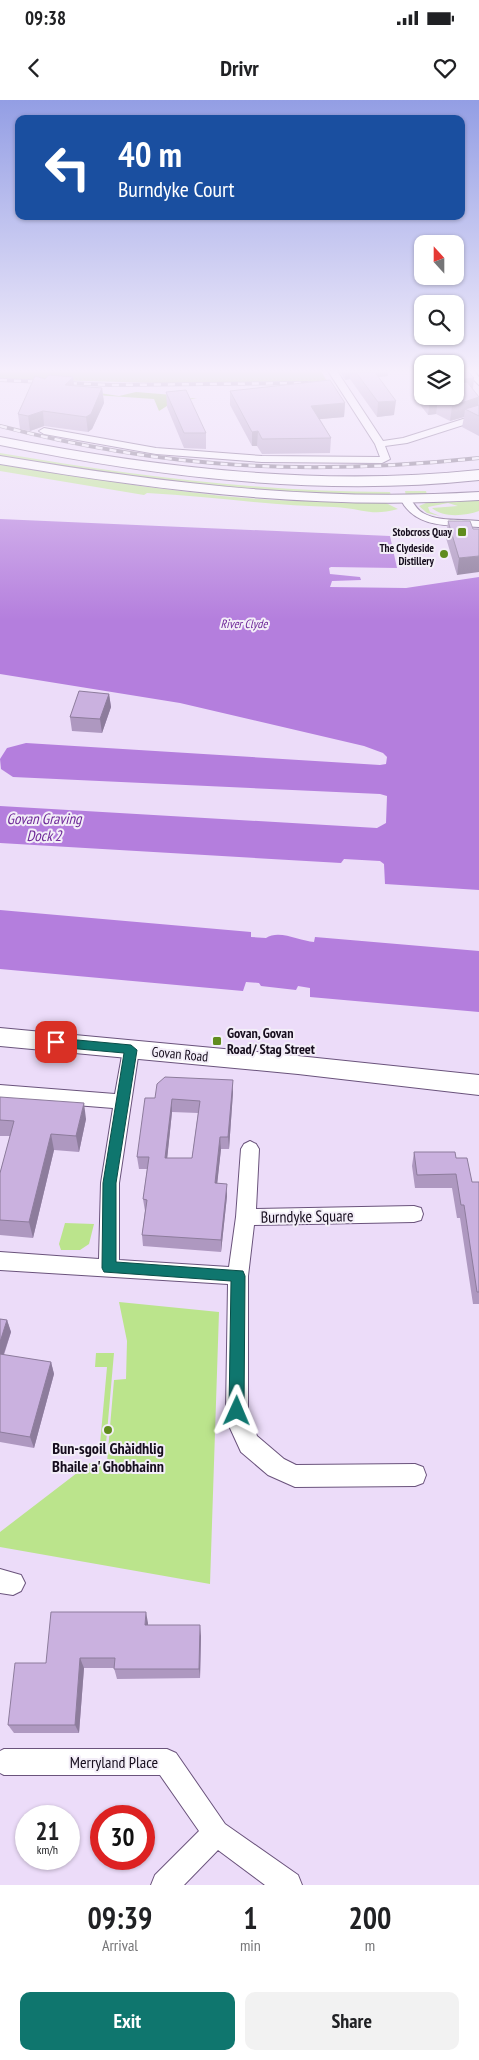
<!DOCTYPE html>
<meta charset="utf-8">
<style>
body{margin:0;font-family:"PT Sans Narrow",sans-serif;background:#f2f2f2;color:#202124;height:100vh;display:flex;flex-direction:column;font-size:19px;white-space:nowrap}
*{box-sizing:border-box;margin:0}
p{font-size:16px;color:#757577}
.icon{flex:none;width:28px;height:28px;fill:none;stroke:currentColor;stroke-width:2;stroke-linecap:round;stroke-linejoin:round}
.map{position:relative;height:1785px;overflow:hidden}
.sheet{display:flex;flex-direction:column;background:#fff;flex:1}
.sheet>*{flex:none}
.guide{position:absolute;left:15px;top:15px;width:450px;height:105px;border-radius:10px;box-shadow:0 1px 4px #0004;background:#1a4fa0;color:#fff;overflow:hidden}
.needle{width:32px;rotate:339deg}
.controls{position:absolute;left:414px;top:135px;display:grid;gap:10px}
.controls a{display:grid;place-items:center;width:50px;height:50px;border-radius:10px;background:#fff;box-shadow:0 1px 4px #0004;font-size:25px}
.speed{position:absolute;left:15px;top:1705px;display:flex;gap:10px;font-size:25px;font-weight:700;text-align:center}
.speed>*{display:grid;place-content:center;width:65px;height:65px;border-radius:50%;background:#fff;box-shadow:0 1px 4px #0004;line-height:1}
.speed small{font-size:12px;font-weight:400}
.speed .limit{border:8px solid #d22;background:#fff;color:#111}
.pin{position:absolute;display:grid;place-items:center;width:42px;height:42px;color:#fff;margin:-21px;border-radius:10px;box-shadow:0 2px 8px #0006}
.me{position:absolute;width:55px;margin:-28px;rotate:1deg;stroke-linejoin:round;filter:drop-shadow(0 0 4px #0008)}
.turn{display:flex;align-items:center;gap:18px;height:105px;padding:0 20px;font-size:22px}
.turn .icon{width:65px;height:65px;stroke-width:2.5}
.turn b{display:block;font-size:35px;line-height:42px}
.eta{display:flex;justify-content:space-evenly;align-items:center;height:85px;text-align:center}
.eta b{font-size:30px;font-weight:700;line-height:35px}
.action{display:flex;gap:10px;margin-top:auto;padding:10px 20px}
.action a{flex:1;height:58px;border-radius:10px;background:#0f766e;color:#fff;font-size:20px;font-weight:700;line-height:58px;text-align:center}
.action a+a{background:#f2f2f2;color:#202124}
.status{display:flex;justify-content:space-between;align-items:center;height:35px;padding:0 25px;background:#fff;direction:ltr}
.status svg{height:14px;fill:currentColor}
header{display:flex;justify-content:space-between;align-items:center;height:65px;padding:0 20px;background:#fff;font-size:22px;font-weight:700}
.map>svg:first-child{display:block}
.green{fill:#bbe48c}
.forest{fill:#91c056}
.water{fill:#b47edd}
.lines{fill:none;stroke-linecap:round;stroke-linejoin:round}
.street-casing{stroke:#6a537c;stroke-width:2}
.secondary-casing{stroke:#6a537c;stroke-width:2}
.primary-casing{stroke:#6a537c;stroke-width:2}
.street{fill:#fff;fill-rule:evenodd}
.secondary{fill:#fff;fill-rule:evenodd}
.primary{fill:#fff;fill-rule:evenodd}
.rail-casing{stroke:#74687e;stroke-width:4}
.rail{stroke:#f3eef8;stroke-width:2.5;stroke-dasharray:7;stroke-linecap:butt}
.wall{fill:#ae98c0;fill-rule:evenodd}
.shaded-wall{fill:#8d7c9c}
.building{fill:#cab1df;stroke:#8d7c9c;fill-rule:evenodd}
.route{fill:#0f766e;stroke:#0a4d48}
.poi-dot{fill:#608c1d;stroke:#f3eef8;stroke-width:2}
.labels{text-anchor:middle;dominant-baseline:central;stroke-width:4;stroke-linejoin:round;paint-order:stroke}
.far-poi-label{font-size:11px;font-weight:bold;fill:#160d1d;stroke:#f3eef8;text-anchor:end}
.far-water-label{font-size:12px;font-style:italic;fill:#6e2898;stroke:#f3eef8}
.poi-label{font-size:14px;font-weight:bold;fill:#160d1d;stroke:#f3eef8;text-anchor:start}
.street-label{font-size:14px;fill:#160d1d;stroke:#f3eef8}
.water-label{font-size:15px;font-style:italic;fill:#6e2898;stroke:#f3eef8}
.near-street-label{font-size:16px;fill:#160d1d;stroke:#f3eef8}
.near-poi-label{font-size:16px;font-weight:bold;fill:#160d1d;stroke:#f3eef8}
</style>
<div class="status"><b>09:38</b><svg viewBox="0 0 49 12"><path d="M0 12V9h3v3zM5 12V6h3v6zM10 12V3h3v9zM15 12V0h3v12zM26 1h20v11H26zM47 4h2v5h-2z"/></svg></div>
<header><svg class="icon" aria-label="back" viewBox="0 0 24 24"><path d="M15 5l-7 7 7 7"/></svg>Drivr<svg class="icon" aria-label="heart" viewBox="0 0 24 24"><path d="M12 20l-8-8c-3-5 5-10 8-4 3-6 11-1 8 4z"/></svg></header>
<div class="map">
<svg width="479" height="1785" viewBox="0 0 479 1785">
<rect width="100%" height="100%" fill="#ecdcf9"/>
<path class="green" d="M0,353c129,22 259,39 390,39l1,4h15l-1,-5h21l1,4c-12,6 -45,2 -60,2 -125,0 -245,-21 -367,-41z
M0,363l141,23 81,10 51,4 113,3 12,6c-28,8 -37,-1 -64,-2 -62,-1 -125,-11 -187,-14l-3,2 -144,-24z
M479,399v12c-14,5 -36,7 -47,-3l26,-2 -10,-3 -20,4 2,5 10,4 -13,-3 -8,-7 7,-3z
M65,1123l29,1 -5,20 -9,6h-19l-2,-6z
M119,1202l100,10 -9,272 -210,-37v-15l90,-69 17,-1 7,-82 12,-1 1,-38z
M96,1253h18l-9,102h-6l8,-88h-12z"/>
<path class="forest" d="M0,271h321l10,17 -24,1 -5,-8 -141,2 -148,-4 -13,-1z
M93,292l26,4 17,-4 37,3v4l24,-1 -27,6 -11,7 -5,-12 -59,-4z"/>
<path class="water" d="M0,419l390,17 7,32 -66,-1 -2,1 1,6 30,3 1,3 -29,1 -2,6 76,1 73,-11v313l-94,-6 -1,-20 -4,-3 -36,-2 -3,4 -341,-20v-37l377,22 9,-5 1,-27 -7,-2 -367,-17 -12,-8 -1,-10 7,-11 19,-5 354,22 6,-1 1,-7 -4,-4 -19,-7 -184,-43 -180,-29z
M0,810l251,22v5l15,1c13,-9 34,3 48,4l1,-5 164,14v61l-169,-15v-9l-12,-2 -2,4 -35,-4 -2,-3 -13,-1 -3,9 -243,-22z"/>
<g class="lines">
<g class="street-casing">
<path id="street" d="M328,271h9l46,70 20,-3 76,-24v6l-72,23 -22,3 5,13 -8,4 -120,-1 -106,-8 -112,-20 -5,-3 5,-3 112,20 106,8 118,1 -5,-13z
M465,271h9l5,6v8z
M406,397c7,2 9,12 17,16 16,9 38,6 56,8v6c-29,-2 -63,2 -78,-27z
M131,943l6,2 2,5 -20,133v77l110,7 7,-50 5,-68 3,-5 6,-3 6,3 3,5 -3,60 158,-3 7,2 2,6 -2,6 -7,2 -160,3 -6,51v135l9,25 27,23 12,6 119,-1 8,3 3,8 -3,8 -8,3 -120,1 -27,-12 -27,-23 -11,-24 -4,-17 2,-127 -228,-14v-18l99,7 2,-76 12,-75 -113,-9v-14l115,9 8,-44 2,-5z
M0,1469l21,6 4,8 -4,8 -8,4 -13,-2z
M4,1649h163l9,4 49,71 73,51 4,10h-37l-47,-35 -34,35h-33l4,-10 44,-44 -39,-56h-156l-4,-2v-22z"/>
</g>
<g class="secondary-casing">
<path id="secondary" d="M0,356c163,27 313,46 479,36v8c-166,10 -316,-9 -479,-36z
M0,928l298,28 181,19v20l-181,-21 -298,-28z"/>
</g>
<g class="primary-casing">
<path id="primary" d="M0,337c156,31 320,50 479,33v10c-159,17 -323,-3 -479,-35z"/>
</g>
<use href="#street" class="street"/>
<use href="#secondary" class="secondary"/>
<use href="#primary" class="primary"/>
<g class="rail-casing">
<path id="rail" d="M0,280l111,5 199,-2
M0,326c165,43 310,50 479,32"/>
</g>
<use href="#rail" class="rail"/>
</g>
<path class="wall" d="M339,271h49v5l-10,1 16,38 -17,2 -27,-38 -5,1z
M455,271l19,7 -1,11 6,8v39l-17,-9 2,-10 -14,4 -14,-7 -8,1 -10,-13 2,-16h2v10h33z
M74,286l28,2 2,15 -12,26 -4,3 -44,-6 -14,5 -10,-2 -2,-15z
M230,291l115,12 -1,14 -24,2 11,19 -1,15 -68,1 -5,-8h-5l-22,-41z
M166,292l40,41v16l-22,-1 -17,-41z
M448,421h22l-13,54 -11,-37z
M109,594l2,13 -9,26 -30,-2 -2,-14z
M233,992l-4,57h-8l-4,34 10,13 -6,56 -78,-6 -1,-11 3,-24 -2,-12 4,-30h-8l-2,-12 18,-59zM172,1012l26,1 -6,45h-25z
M0,997l86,22 -7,33 -25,-2 -21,88 -33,-3v-62l10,-37h-10z
M414,1052l42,6 16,24h7v122h-6l-13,-86h-3l-5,-30h-37l-3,-22z
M0,1219l7,1 4,12 -7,23 47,7 3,12 -20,74 -34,-6z
M148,1523v2l53,11 -1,42 -83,1 -3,-11h-30l-5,65h-65l-6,-8 38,-62z"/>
<path class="shaded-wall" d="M346,271h4v8l-5,1z
M367,271h21v5l-21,2z
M73,277l2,15 -10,-7z
M474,278l-2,15 -17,1v-14z
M102,288l2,15 -12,26 -4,3 -2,-15z
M479,297l-2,16 -12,-4 -1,8 -14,4 2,-15z
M430,299h8l-2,15 -8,1z
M396,301l-2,14 -17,2 1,-15z
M345,303l-1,14 -34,3 1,-14z
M43,311l1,15 -14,5 -2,-15z
M258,331l-1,15h-5v-14z
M479,456v16l-22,3 2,-17z
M109,594l2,13 -9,26 -2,-14z
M233,980v12l-4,57 -1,-12z
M172,999v13l-6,58 -1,-12z
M84,1003l2,16 -7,33 -3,-16z
M51,1034l3,16 -21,88 -4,-16z
M220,1037l1,12 -5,46 -1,-12z
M227,1084v12l-6,56v-12z
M7,1220l4,12 -11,33v-23z
M51,1262l3,12 -20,74 -4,-11z
M146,1512l2,11 -1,13 -2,-11z
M200,1525l1,11 -1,42 -1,-9z
M80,1558l4,10 -5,65 -4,-8z"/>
<path class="building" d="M355,271h19l22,30 -18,1z
M455,271h13l6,7 -19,2z
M49,275l24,2 -8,8 37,3 -11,26 -5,3 -43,-6 -15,5 -10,-2 17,-38 10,3z
M330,280l15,23 -34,3 20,32 -69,1 -4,-8 -6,1 -22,-41z
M467,282l12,15 -27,9 -14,-7h-8l-2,-3h27v-13z
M186,290l20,43h-22l-18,-41z
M479,305v11l-14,-7z
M448,421h22l3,8h6v27l-20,2z
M79,591l30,3 -9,25 -30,-2z
M165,977l68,3 -5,57h-8l-5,46 12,1 -6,56 -79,-5 5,-35 -4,-1 6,-42h-12l8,-59h10l2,-14zM172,999l28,2 -8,57h-27z
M0,997l84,6 -8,33 -25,-2 -22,88 -29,-2v-47l14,-52 -14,-1z
M414,1052h41l1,6h11l5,24h7v110h-2l-13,-87h-3l-5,-31 -39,1z
M0,1219l7,1 -7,22z
M0,1254l51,8 -21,75 -30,-5z
M51,1512h95l-1,13h55l-1,44h-85l1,-11h-35l-5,67h-67l7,-62h31z"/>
<linearGradient id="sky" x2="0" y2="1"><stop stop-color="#939ee4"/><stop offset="0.52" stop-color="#f6effc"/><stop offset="1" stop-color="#f6effc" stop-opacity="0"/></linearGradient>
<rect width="479" height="521" fill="url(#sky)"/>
<path class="route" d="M56,938l75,7 6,5 -21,133v79l127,9 2,5 -1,135 -2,5 -5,2 -6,-2 -2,-5 2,-130 -127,-9 -2,-4 1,-85 21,-130 -68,-6 -6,-5z"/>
<g class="poi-dot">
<rect x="457" y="427" width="10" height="10" rx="2.5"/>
<circle cx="444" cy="454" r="5"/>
<rect x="212" y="936" width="10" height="10" rx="2.5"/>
<circle cx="108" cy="1330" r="5"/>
</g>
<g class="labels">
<g class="far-poi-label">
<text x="452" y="432">Stobcross Quay</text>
<text x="434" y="448">The Clydeside<tspan x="434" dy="13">Distillery</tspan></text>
</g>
<g class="far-water-label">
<text x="244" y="523">River Clyde</text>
</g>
<g class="poi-label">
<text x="227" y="933">Govan, Govan<tspan x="227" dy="16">Road/ Stag Street</tspan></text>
</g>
<g class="street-label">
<text transform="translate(180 954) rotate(5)">Govan Road</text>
</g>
<g class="water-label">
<text x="44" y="718">Govan Graving<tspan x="44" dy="17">Dock 2</tspan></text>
</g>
<g class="near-street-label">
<text transform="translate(307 1116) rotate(-1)">Burndyke Square</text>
<text x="114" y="1662">Merryland Place</text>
</g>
<g class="near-poi-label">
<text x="108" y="1348">Bun-sgoil Ghàidhlig<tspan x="108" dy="18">Bhaile a' Ghobhainn</tspan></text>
</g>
</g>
</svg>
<div class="controls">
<a><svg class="needle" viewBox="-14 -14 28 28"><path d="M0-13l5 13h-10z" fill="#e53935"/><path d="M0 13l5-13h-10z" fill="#757577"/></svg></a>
<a><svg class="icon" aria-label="search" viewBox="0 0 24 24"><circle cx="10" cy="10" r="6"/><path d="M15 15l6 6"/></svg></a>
<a><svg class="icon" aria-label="layers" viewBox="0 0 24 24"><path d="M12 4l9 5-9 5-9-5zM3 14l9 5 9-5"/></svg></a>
</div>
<div class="speed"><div>21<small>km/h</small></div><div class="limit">30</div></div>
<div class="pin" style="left:56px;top:942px;background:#d93025"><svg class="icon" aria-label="arrive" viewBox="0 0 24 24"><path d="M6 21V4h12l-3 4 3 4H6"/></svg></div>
<svg class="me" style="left:237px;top:1311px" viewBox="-20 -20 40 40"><path d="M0-17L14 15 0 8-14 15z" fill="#0f766e" stroke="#fff" stroke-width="4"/></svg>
<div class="guide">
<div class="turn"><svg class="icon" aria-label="left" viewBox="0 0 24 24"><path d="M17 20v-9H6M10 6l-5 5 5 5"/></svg><div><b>40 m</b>Burndyke Court</div></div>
</div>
</div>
<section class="sheet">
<div class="eta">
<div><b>09:39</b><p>Arrival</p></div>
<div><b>1</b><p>min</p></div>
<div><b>200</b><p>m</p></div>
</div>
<div class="action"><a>Exit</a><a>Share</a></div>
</section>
